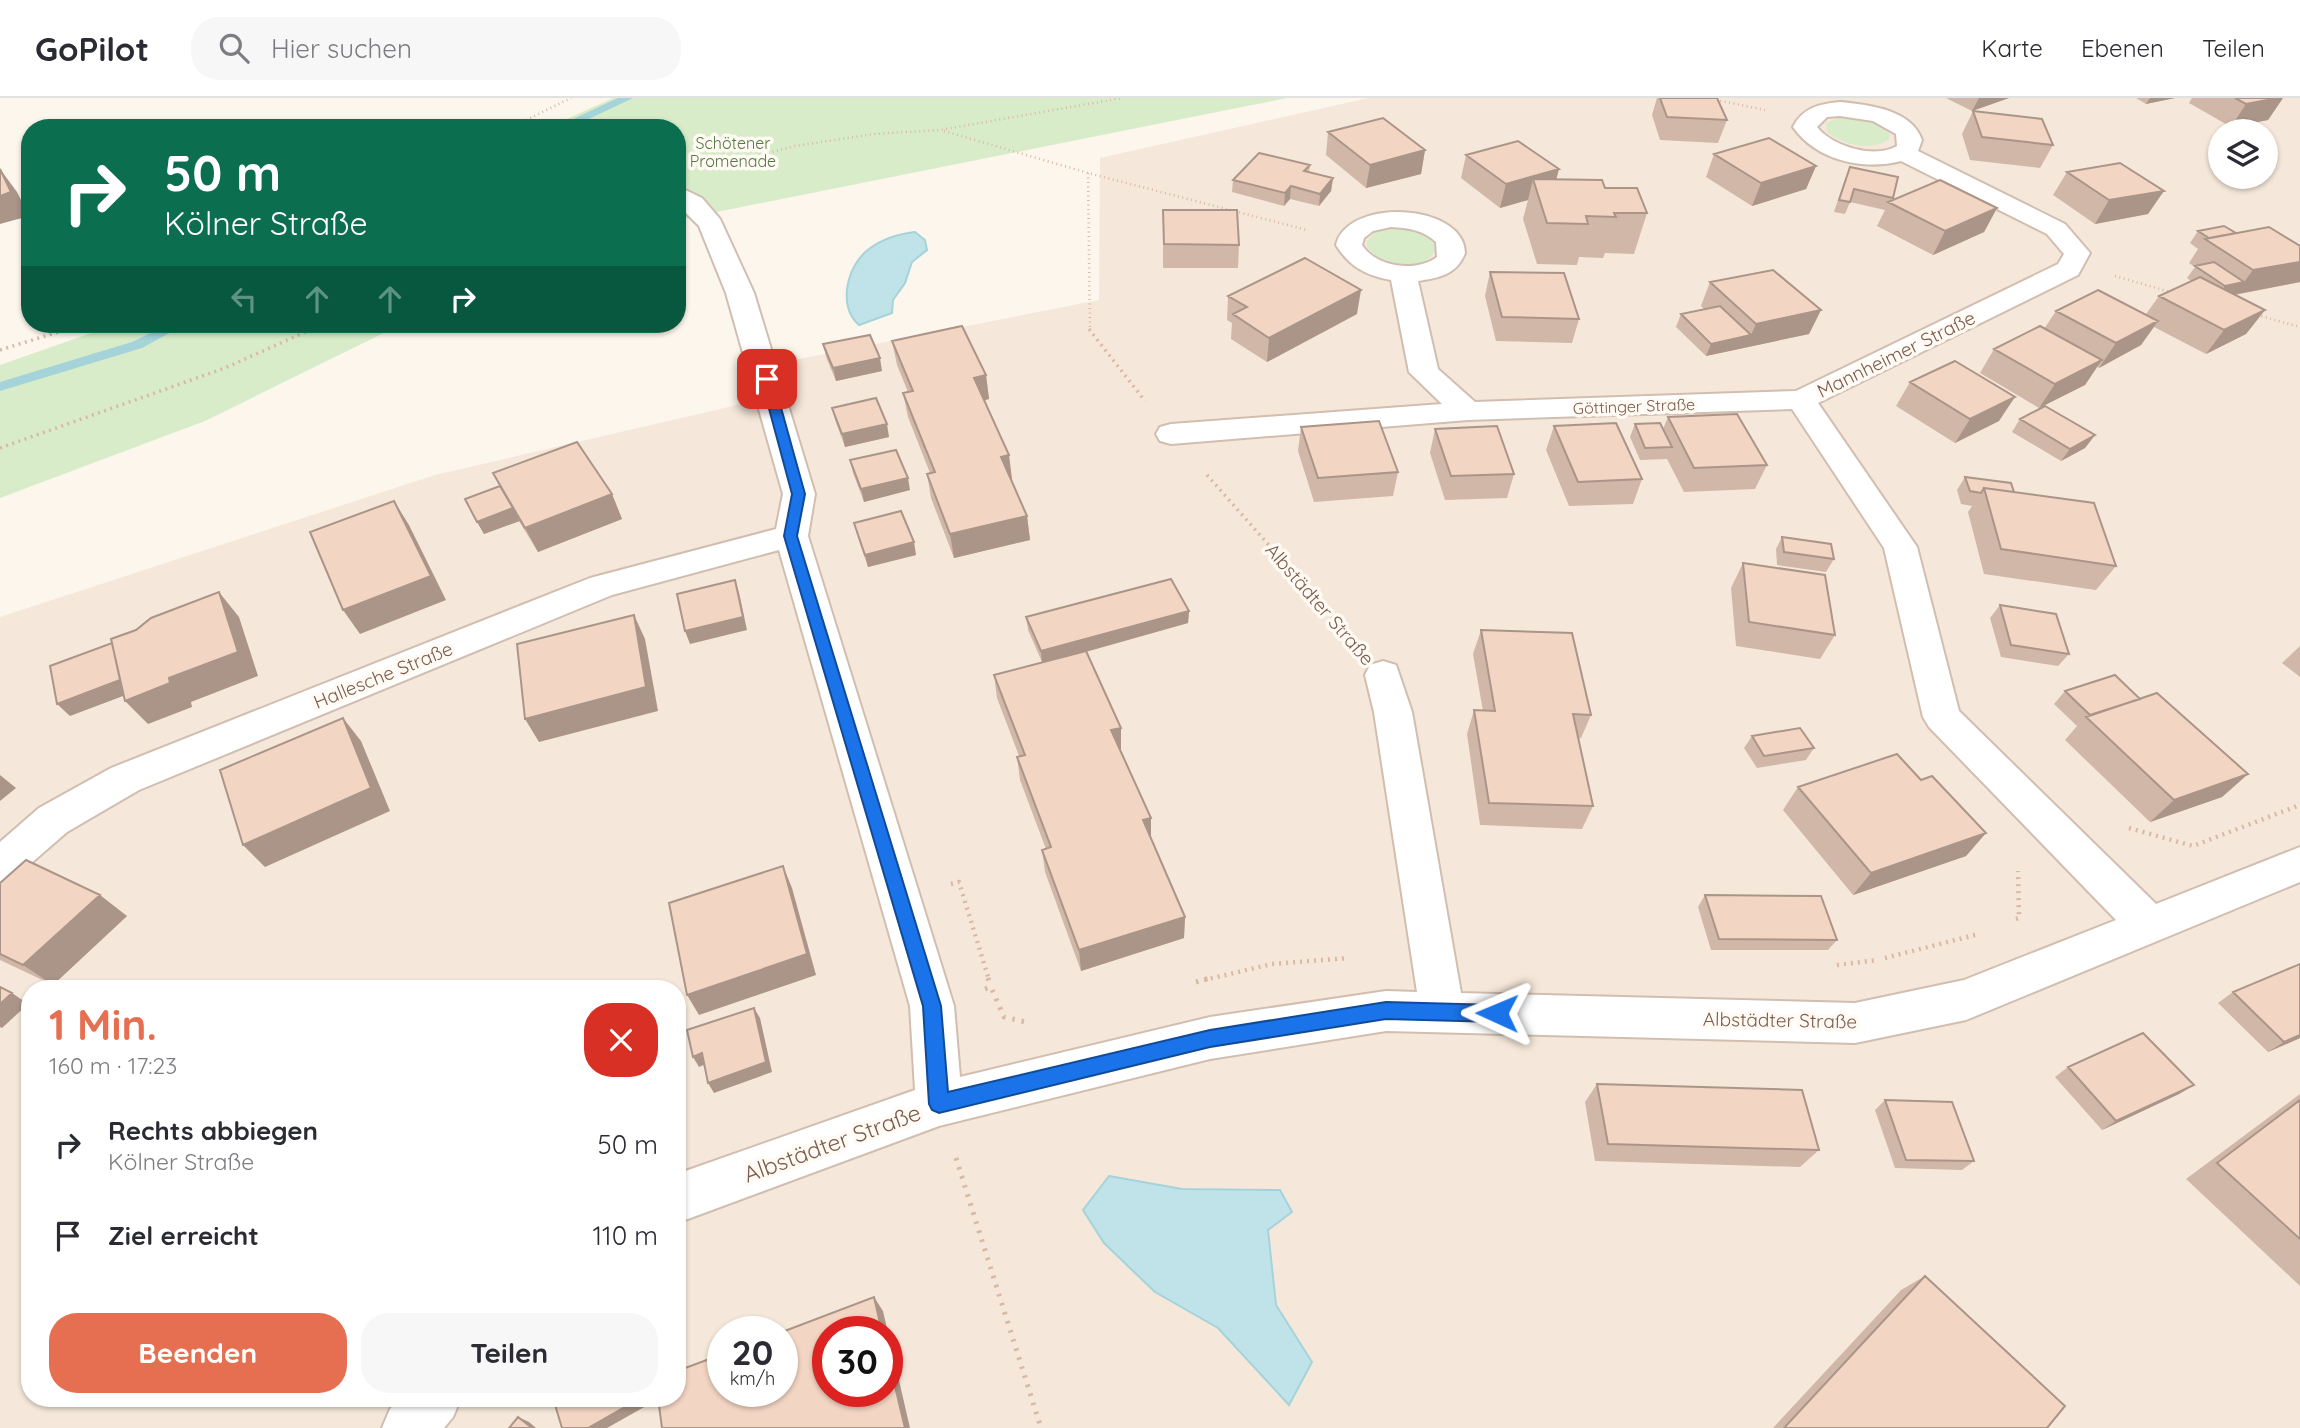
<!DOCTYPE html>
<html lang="de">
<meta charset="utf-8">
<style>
body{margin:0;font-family:Quicksand,sans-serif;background:#f7f7f7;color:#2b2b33;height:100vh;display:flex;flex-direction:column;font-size:26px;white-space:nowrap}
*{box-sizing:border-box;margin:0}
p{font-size:23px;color:#7c7c81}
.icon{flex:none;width:38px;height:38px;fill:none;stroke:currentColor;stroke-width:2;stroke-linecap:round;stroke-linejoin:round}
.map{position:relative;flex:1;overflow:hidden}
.drawer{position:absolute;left:21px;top:882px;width:665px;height:427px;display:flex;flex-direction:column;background:#fff;border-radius:28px;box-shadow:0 2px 5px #0004}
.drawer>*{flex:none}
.banner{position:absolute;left:21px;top:21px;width:665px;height:214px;border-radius:28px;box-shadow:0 2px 5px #0004;background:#0b6e4f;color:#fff;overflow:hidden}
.tools{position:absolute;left:2208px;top:21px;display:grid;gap:14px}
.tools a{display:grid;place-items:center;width:70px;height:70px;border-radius:50%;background:#fff;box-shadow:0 2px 5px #0004;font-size:35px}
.speed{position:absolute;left:707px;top:1218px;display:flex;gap:14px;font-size:35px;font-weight:700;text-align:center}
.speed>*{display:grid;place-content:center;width:91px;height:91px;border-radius:50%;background:#fff;box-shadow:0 2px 5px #0004;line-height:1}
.speed small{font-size:18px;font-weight:400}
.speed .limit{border:10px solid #d22;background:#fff;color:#111}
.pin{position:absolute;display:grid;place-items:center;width:60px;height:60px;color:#fff;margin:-30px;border-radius:14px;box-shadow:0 4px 10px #0006}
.me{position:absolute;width:77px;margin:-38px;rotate:271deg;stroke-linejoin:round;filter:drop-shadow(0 0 5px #0008)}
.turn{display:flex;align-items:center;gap:24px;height:147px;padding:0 28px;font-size:32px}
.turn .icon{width:91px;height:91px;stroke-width:2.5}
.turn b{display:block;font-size:49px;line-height:60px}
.lanes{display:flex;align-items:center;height:66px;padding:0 28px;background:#0003;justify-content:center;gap:35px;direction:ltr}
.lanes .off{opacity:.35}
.round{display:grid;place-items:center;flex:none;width:74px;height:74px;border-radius:28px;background:#f7f7f7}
.head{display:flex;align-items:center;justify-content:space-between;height:119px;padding:0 28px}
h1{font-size:42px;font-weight:800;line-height:52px;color:#e76f51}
.button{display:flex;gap:14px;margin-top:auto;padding:14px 28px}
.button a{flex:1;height:80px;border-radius:28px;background:#e76f51;color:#fff;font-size:28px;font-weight:800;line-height:80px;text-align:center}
.button a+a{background:#f7f7f7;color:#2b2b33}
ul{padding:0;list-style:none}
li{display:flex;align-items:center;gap:21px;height:91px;padding:0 28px}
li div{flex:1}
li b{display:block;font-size:26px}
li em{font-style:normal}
header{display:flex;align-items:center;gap:42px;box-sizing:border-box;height:98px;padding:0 35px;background:#fff;border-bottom:2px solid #e1e1e2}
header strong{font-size:33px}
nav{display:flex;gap:38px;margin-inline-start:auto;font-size:24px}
.search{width:490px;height:63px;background:#f7f7f7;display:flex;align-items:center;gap:18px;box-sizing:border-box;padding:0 24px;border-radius:28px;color:#7c7c81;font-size:26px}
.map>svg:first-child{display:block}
.residential{fill:#f5e8da;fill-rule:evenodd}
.green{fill:#d8ecc9}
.water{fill:#bfe3e8;stroke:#a5d3da;stroke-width:2}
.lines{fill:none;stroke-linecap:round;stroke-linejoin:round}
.stream{fill:#a5d3da;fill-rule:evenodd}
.street-casing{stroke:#d1beb0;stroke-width:4}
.path-far3{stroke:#d9b8a5;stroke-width:2.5;stroke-dasharray:1 3.5;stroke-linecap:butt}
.path-far2{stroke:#d9b8a5;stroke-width:3.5;stroke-dasharray:2 4.5;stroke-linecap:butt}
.path-far1{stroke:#d9b8a5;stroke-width:4.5;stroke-dasharray:2 5;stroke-linecap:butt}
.path{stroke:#d9b8a5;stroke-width:5;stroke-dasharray:2.5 7;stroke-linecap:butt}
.street{fill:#fff;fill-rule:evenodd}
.wall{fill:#d1b7a8}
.shaded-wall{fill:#aa9588}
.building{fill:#f3d5c3;stroke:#aa9588;stroke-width:2}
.route{fill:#1a73e8;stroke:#114b97;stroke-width:2}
.labels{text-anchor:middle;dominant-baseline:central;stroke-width:7;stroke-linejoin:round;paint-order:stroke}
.far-park-label{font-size:16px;fill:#537a41;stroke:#fffaf3}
.far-street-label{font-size:16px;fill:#7a5c4d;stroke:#fffaf3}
.street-label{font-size:19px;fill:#7a5c4d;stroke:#fffaf3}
.near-street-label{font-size:23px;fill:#7a5c4d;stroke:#fffaf3}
</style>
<header>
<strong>GoPilot</strong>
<div class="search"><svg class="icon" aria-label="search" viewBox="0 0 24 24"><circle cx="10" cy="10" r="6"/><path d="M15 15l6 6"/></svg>Hier suchen</div>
<nav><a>Karte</a><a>Ebenen</a><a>Teilen</a></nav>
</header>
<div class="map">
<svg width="2300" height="1330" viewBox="0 0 2300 1330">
<rect width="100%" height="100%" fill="#fdf6ec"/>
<path class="residential" d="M1368,0h932v1330h-2300v-811l435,-142 324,-75 40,-41 300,-59 1,-142zM2221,33h45v46h-45zM30,891h647v409h-647zM723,1234h59v59h-59zM828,1234h59v59h-59z"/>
<path class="green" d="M613,0h674l-610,122v-92h-130z
M1845,18c16,2 36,3 45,19l-1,4c-17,13 -46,6 -62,-7l-1,-9z
M1406,130c13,3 29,7 29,23 -14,23 -54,16 -68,-4v-6l9,-9z
M117,226h285l-197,97 -205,77v-133z"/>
<path class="water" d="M915,134l10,8 2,10 -15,12 -7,21 -12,17 -1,13 -33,12c-22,-18 -12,-60 10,-76 13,-10 30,-15 46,-17z
M1109,1078l73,13 98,1 12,22 -24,18 8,75 36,57 -23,43 -71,-77 -63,-36 -51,-49 -21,-33z"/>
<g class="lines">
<path class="stream" d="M618,0h15l-63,30h-16z
M169,226h17l-44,24 -142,43v-9l132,-40z"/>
<g class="street-casing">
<path id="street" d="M1840,4c29,3 71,7 82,38l-4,11 147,73 25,29 -12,22 -260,128 99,144 42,164 197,193 144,-57v35l-334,138 -111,23 -469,-12 -176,28 -271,67 -262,97v-49l238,-84 -5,-84 -131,-456 -167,45 -473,195 -72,42 -53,46 -14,5v-41l39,-34 72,-40 479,-190 186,-49 7,-35 -57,-201 -27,-67 -22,-22v-18l25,12 18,21 34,74 61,201 -7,42 146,470 6,71 250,-60 176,-26 31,1 -43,-280 -9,-37 5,-10 13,-4 13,4 16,47 49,281 394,10 109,-23 152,-60 -187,-193 -6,-10 -39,-169 -92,-139 -324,11 -297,24 -11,-3 -4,-7 4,-7 11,-3 271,-20 -33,-32 -18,-92c-25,-4 -42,-14 -55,-35 11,-48 128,-42 129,8 -8,22 -27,25 -47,28l20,88 37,33 321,-11 262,-127 6,-10 -17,-20 -146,-73c-38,10 -85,-1 -108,-34 10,-20 27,-23 47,-25zM1840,18l33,5 23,13 1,12c-22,13 -64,1 -80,-19l10,-10zM1391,129c18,1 32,3 45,15l1,15c-21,16 -61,10 -75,-12l2,-7 9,-7z
M399,1300h62l-8,19 -9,11h-62l8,-19z"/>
</g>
<path class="path-far3" d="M1707,0l58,12
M510,30l61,-30
M944,33l144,42 219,57
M716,69l79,-21 79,-12 66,-4 182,-32
M1088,75l2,158
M2115,178l59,17
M2257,217l43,12
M62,233l21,-7
M308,233l15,-7"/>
<path class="path-far2" d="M1089,231l56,72
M0,252l68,-21
M0,350l225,-80 87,-39
M1207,377l127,144"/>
<path class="path-far1" d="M1332,520l19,21
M2129,730l64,18 107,-41
M951,786l8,-2 30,98
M2016,821l3,-1 -1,-47
M1885,860l94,-24
M1837,867l40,-5
M1204,882l68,-16 77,-6"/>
<path class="path" d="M988,880l3,9
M1196,884l14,-4
M985,891l6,-2 13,30 26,6
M956,1060l85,270"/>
<use href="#street" class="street"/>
</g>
<path class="wall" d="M1657,0h60l10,22 -9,23 -58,-3 -8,-25z
M1946,0h63l-37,13z
M2136,0h39l-29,6z
M2192,0h91l-15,22 -37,7 -42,-24z
M1973,13l80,34 -13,23 -70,-8 -8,-26z
M1328,34l97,18 -4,24 -55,14 -40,-33z
M1714,56l102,12 -10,23 -54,17 -46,-29z
M1466,57l91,25 48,8 42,25 -13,41 -29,-1 -2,5 -24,-1 -2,8 -40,-1 -14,-45 5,-19 -28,8 -39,-30z
M1310,67l-1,8 24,5 -2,13 -12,15 -29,-7 -6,7 -52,-14 1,-12z
M1850,69l43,31 -2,3 106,7 -13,24 -51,23 -56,-29 8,-16 -35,-8 -5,12 -11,-2 11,-33z
M2067,74l81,42 -53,10 -42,-29z
M1163,112l76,35 -1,23h-75z
M2198,133l102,51 -65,13 30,15 -19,24 -40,20 -52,-27 -13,18 -42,23 -2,-2 -12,19 -46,23 -59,-35 14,-24 50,-20 12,-18 90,3 13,-18 32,-15 -4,-3 8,-11 -6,-4 9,-14 -8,-6z
M1490,174l89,47 -7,24 -76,-2 -11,-45z
M1710,184l111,28 -12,24 -103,22 -30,-29 5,-13 23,-5 -3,-3z
M1228,198l129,18 -90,48 -36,-23 1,-16 -5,-3z
M892,243l94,34 3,24 -5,2 28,78 -1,1 16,36 3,24 -76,18 -23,-60 -4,-24 3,-1 -22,-56 -5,-24 5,-1 -11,-27z
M823,246l59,27 -46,10 -10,-24z
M1910,284l89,39 -44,22 -59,-37z
M832,310l57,29 -44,10 -10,-27z
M1668,319l99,48 -12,24 -71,3 -17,-33 -27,1 -10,-23 5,-13 28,5z
M2020,321l75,16 -10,13 -24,13 -49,-29z
M1554,328l88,53 -9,25 -64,2 -23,-56z
M1301,329l97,45 -5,24 -79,6 -16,-51z
M1435,331l79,45 -7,24 -62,2 -15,-47z
M850,362l60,30 -46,12 -11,-29z
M493,375l119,21 10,25 -84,33 -19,-31 -35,13 -19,-35 35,-13z
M1965,379l49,15 102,74 -20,24 -112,-16 -16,-62 4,-6 -11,-2 -4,-14z
M854,425l62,32 -48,12 -11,-32z
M1782,439l52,22 -8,13 -49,-7 -1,-16z
M1743,465l92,72 -15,24 -84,-13 -5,-58z
M2000,507l69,49 -11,12 -57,-9 -11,-39z
M1189,513l-1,12 -102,29 35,76v23l30,89 34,77 -1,21 -103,33 -36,-99 -3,-22 4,-1 -26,-69 -3,-23 2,-1 -22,-58 -3,-23 48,-13 -14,-32 -2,-13z
M1481,532l110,85 -10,23h-3l15,68 -11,23 -102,-4 -13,-91 7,-24 9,1 -10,-57z
M2300,548v31l-18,-14z
M2065,593l75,8 108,75 -26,23 -72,25 -85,-82 12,-14 -23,-22z
M1752,638l62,12 -8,12 -49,8 -13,-20z
M1921,682l65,53 -20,23 -113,39 -70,-85 15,-23z
M0,785l127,33 -74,69 -53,-25z
M1705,797l132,45 -9,10h-117l-13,-43z
M2300,866v74l-32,14 -50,-49 15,-11z
M2068,969l126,18 -15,9 -77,36 -47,-53z
M1597,986l222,66 -19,17 -205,-6 -10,-59z
M2300,996v192l-114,-107z
M1885,1002l89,61 -12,9 -67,-2 -20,-58z
M1925,1178l122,152h-274l128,-138z"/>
<path class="shaded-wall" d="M1979,0h30l-37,13z
M2150,0h25l-29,6z
M2278,0h5l-15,22 -37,7 15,-23z
M1425,52l-4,24 -55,14 4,-23z
M1816,68l-10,23 -54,17 9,-23z
M0,71l17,23 12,24 -29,8z
M1559,71l-6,24 -20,-14 -5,21 -28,8 6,-24z
M1333,80l-2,13 -12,15 1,-12z
M1291,88l-1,13 -6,7 1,-13z
M2164,93l-16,23 -53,10 14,-24z
M1997,110l-13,24 -51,23 12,-24z
M2300,164v20l-84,16 9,-12 19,-4 9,-12z
M1361,192l-4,24 -90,48 2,-24z
M1821,212l-12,24 -103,22 5,-12 40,-9 5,-11z
M2265,212l-19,24 -40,20 18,-24z
M2158,223l-17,24 -42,23 17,-25z
M880,260l2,13 -46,10 -3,-13z
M2102,262l-17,25 -46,23 16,-24z
M986,277l3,24 -12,3 -3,-24z
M2015,299l-16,24 -44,22 15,-24z
M887,326l2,13 -44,10 -3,-13z
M2095,337l-10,13 -24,13 9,-12z
M1009,357l3,24 -8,3 -3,-25z
M908,380l2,12 -46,12 -3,-13z
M612,396l10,25 -84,33 -13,-24z
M394,403l15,24 37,75 -86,34 -17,-24z
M513,410l7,13 -36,13 -7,-12z
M1027,418l3,24 -76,18 -4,-24z
M914,444l2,13 -48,12 -3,-12z
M735,482l4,13 8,37 -57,14 -5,-13z
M219,494l20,25 19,59 -67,26 1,5 -44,17 -23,-23 44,-23z
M1189,513l-1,12 -146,41 -1,-13z
M634,517l11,24 13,72 -119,31 -14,-23z
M127,579l12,13 -69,26 -13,-12z
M343,620l18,23 29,70 -125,56 -22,-22z
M1121,630v23l-10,-21z
M2248,676l-26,23 -72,25 24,-22z
M0,677l16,13 -16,13z
M1151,720v22l-8,-20z
M1986,735l-20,23 -113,39 18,-22z
M783,768l9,22 24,87 -117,40 -12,-20z
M100,797l27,21 -74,69 -30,-20z
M1185,819l-1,21 -103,33 -2,-21z
M12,895l16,11 -26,24 -2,-1v-23z
M754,910l6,10 12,54 -58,21 -6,-10z
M2300,937v3l-32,14 16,-10z
M702,955l6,10 -9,4 -6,-10z
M2194,987l-15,9 -77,36 14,-9z
M874,1199l9,14 27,117h-5l-18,-75v-21h-5z
M178,1300h34l-8,9z
M636,1300h7l3,8 -39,22h-19z
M518,1319l11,5 7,6h-4z"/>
<path class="building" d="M1660,0h57l10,22 -60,-3z
M2235,0h43l-32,6z
M1973,13l69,8 11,26 -71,-8z
M1383,20l42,32 -55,15 -42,-33z
M99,24l3,6h-24z
M1769,40l47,28 -55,17 -47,-29z
M1518,43l41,28 -53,15 -40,-29z
M1259,55l51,12 -6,6 29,7 -13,16 -29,-8 -6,7 -52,-13z
M2120,65l44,28 -55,9 -42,-28z
M1850,69l48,10 -5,21 -39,-9 -4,13 -11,-2z
M0,71l11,23 -11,4z
M1533,81l69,1 3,8h32l10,25h-33l2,4 -30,-1 2,8 -41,-1z
M1940,82l57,28 -52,23 -57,-29z
M1163,112h74l2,35 -75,-1z
M2224,128l12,7 -27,5 -11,-7z
M2269,129l31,19v16l-47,8 -48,-31z
M1305,160l56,32 -92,48 -36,-24 14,-7 -19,-11z
M2214,164l30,20 -19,4 -30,-20z
M1773,172l48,40 -65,14 -46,-42z
M1490,174l74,1 15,46 -77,-2z
M2200,179l65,33 -41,20 -65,-34z
M2098,192l60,31 -42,22 -60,-32z
M1720,208l31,29 -40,9 -30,-30z
M962,228l24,49 -12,3 35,77 -8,2 26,59 -77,18 -23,-60 8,-2 -32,-79 10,-2 -21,-50z
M2040,228l62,34 -47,24 -61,-35z
M870,237l10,23 -47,10 -10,-24z
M1955,263l60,36 -45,22 -60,-37z
M876,300l11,26 -45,10 -10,-26z
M2045,308l50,29 -25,14 -50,-30z
M1737,316l30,51 -73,3 -26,-51z
M1379,323l19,51 -80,6 -17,-51z
M1616,325l26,56 -64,3 -24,-56z
M1660,325l12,24 -27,1 -10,-24z
M1497,328l17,48 -63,2 -16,-47z
M577,344l35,52 -87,34 -32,-55z
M896,352l12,28 -47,11 -11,-29z
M1965,379l46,6 3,9 -30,-4 -3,5 -11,-2z
M500,388l13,22 -36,14 -12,-23z
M1984,390l110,15 22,63 -115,-17z
M394,403l37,75 -88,34 -33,-78z
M901,413l13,31 -49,13 -11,-32z
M1782,439l49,7 3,15 -50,-7z
M1743,465l82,12 10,60 -86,-13z
M1171,481l18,32 -148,40 -15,-34z
M735,482l8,37 -58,14 -8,-37z
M219,494l19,60 -69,26 1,5 -45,18 -14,-62 25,-9 15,-12z
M2000,507l56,9 13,40 -58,-9z
M634,517l12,72 -121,32 -8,-75z
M1481,532l91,3 19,82 -18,-1 20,92 -104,-3 -15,-93 21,1z
M112,545l8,37 -63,24 -7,-38z
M1086,553l35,77 -10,2 40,88 -8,2 42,97 -106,33 -37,-100 9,-3 -34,-90 8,-2 -31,-80z
M2115,577l25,24 -50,16 -25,-24z
M2157,595l91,81 -74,26 -88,-83z
M343,620l28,70 -128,57 -23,-75z
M1800,630l14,20 -50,8 -12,-20z
M1897,656l24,26 11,-4 54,57 -115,40 -73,-86z
M26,762l74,35 -77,70 -23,-11v-71z
M783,768l24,88 -120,41 -18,-92z
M1705,797l116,1 16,44 -118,-1z
M2300,866v71l-16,7 -51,-50z
M0,889l12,6 -12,11z
M754,910l12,54 -58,21 -6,-30 -9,4 -6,-27z
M2143,935l51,52 -78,36 -48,-54z
M1597,986l205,6 17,60 -211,-6z
M1885,1002l67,2 22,59 -68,-1z
M2300,1002v139l-83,-76z
M1925,1178l140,130 -18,22h-263z
M874,1199l8,35h-54v59h59v-38l18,75h-243l-4,-30h19v-27l46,-17v37h59v-59z
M553,1300h83l1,2 -49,28h-26z
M518,1319l14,11h-23z"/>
<path class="route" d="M767,277l6,4 32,115 -8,42 144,470 7,86 262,-62 176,-28 111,3 7,2 2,6 -2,6 -7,3 -111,-3 -176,28 -271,66 -7,-3 -3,-6 -6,-98 -139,-470 8,-42 -31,-115z"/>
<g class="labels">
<g class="far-park-label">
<text x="733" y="45">Schötener<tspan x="733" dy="18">Promenade</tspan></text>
</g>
<g class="far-street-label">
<text transform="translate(1634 308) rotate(-2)">Göttinger Straße</text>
</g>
<g class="street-label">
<text transform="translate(1896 256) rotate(-26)">Mannheimer Straße</text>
<text transform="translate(1320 506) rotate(49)">Albstädter Straße</text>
<text transform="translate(383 577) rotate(-22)">Hallesche Straße</text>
<text transform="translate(1780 922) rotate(1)">Albstädter Straße</text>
</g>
<g class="near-street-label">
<text transform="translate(832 1045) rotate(-20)">Albstädter Straße</text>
</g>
</g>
</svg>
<div class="tools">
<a><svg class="icon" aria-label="layers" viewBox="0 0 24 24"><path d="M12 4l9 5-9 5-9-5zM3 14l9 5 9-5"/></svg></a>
</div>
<div class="speed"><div>20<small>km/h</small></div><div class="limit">30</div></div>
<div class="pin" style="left:767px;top:281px;background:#d93025"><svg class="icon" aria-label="arrive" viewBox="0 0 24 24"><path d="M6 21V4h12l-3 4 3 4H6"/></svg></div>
<svg class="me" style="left:1497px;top:915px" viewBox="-20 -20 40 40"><path d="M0-17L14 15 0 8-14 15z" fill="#1a73e8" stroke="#fff" stroke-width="4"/></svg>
<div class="banner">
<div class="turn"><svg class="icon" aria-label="right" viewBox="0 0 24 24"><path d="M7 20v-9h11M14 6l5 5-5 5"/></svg><div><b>50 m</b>Kölner Straße</div></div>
<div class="lanes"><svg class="icon off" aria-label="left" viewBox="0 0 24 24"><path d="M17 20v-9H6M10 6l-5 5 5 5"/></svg><svg class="icon off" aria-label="ahead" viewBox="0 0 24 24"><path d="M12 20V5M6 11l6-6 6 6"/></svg><svg class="icon off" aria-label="ahead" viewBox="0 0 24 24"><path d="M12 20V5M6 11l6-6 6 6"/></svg><svg class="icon" aria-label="right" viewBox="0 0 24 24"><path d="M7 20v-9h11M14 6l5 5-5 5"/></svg></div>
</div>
<section class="drawer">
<div class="head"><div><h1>1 Min.</h1><p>160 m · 17:23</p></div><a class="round" style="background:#d93025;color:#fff"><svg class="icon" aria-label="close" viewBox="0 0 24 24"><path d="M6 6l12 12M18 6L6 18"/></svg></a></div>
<ul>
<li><svg class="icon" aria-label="right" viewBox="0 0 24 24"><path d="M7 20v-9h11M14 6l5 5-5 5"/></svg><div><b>Rechts abbiegen</b><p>Kölner Straße</p></div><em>50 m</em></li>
<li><svg class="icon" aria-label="arrive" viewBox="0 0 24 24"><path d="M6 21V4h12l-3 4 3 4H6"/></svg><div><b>Ziel erreicht</b></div><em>110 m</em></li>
</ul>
<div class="button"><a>Beenden</a><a>Teilen</a></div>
</section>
</div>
